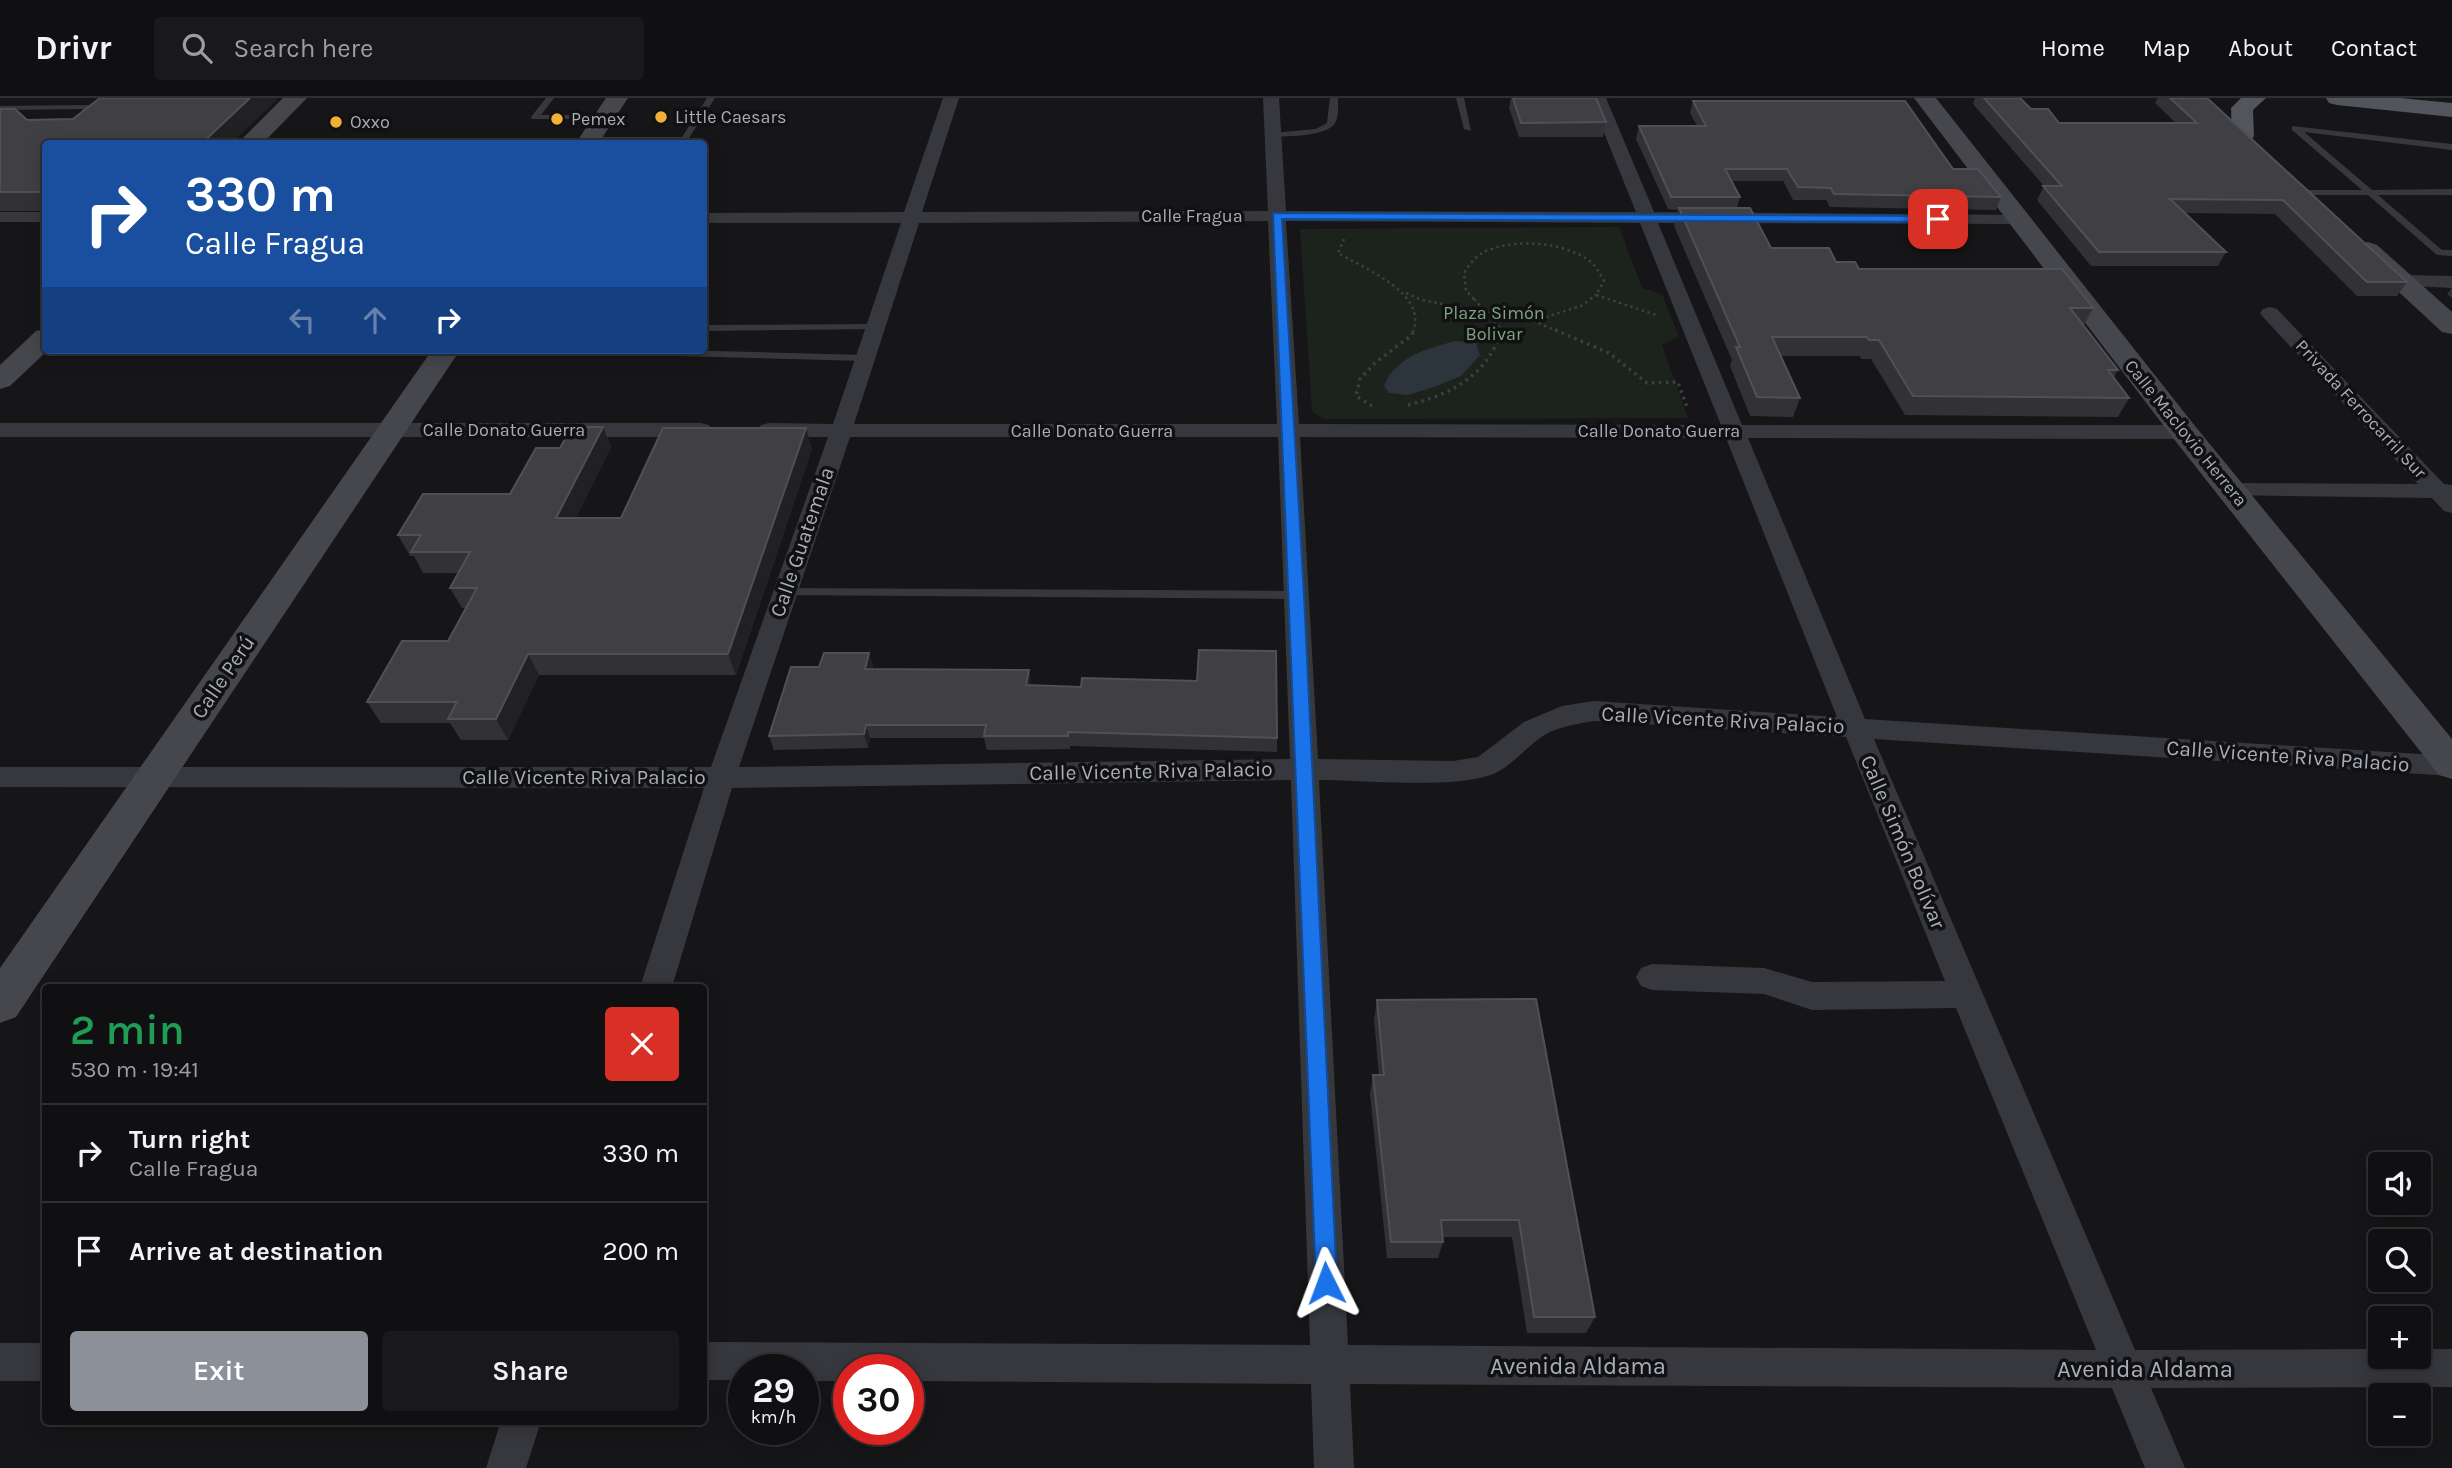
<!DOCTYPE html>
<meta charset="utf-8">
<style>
body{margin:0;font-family:Karla,sans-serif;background:#19191b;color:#f1f3f6;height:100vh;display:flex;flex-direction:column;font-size:26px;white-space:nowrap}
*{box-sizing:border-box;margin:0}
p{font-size:23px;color:#9c9d9f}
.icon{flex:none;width:38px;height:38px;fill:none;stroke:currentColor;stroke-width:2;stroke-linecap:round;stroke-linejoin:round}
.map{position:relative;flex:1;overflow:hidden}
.drawer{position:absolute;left:42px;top:886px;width:665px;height:441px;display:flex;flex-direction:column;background:#101012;border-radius:7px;box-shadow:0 4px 18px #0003,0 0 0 2px #303032}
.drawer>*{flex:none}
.guide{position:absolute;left:42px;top:42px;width:665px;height:214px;border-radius:7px;box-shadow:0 4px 18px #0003,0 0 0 2px #303032;background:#1a4fa0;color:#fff;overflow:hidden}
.fabs{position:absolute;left:2368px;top:1054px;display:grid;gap:14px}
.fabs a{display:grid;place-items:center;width:63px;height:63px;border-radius:7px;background:#101012;box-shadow:0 4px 18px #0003,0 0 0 2px #303032;font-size:35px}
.speed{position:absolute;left:728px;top:1256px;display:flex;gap:14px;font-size:35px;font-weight:700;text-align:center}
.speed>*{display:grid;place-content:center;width:91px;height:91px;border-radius:50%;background:#101012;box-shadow:0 4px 18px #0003,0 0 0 2px #303032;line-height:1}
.speed small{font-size:18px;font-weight:400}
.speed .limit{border:10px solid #d22;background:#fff;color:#111}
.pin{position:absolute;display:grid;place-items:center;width:60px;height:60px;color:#fff;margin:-30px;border-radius:14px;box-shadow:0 4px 10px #0006}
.me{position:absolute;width:77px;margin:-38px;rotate:357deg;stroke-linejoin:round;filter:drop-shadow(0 0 5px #0008)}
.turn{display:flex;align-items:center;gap:24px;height:147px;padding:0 28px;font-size:32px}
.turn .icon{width:91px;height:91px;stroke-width:2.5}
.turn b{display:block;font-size:49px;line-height:60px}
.lanes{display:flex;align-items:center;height:66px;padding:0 28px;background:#0003;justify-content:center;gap:35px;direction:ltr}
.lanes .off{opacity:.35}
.round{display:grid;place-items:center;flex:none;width:74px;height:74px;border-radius:7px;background:#19191b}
.overview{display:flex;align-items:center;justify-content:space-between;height:119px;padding:0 28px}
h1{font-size:42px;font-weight:600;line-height:52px;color:#1e9e55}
.primary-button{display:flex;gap:14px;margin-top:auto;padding:14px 28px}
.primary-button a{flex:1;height:80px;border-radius:7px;background:#8c9099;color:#fff;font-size:28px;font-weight:600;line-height:80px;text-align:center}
.primary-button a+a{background:#19191b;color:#f1f3f6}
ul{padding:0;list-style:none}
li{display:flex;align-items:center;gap:21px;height:98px;padding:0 28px;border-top:2px solid #303032}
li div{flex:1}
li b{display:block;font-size:26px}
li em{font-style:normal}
header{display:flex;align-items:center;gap:42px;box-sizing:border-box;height:98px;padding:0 35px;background:#101012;border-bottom:2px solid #303032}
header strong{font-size:33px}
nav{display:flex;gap:38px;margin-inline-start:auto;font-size:24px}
.search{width:490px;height:63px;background:#19191b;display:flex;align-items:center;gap:18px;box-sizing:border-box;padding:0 24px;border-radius:7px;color:#9c9d9f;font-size:26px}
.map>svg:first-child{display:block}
.green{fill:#1c231d}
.water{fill:#2c353c}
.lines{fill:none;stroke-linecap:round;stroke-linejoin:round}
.path-far1{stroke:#3d3f44;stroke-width:2.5;stroke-dasharray:2.5 3.5;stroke-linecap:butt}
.path{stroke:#3d3f44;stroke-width:3.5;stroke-dasharray:2.5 4.5;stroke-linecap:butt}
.lane{fill:#37383d;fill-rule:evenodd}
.street{fill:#37383d;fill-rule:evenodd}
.secondary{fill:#45474d;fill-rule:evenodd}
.primary{fill:#53555c;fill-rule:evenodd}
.path-bridge{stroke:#3d3f44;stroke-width:2.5;stroke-dasharray:2.5 3.5;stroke-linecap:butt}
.wall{fill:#323236}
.shaded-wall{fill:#212124}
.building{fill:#3f3f44;stroke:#4f5156;stroke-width:2}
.route{fill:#1a73e8;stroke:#114b97;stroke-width:2}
.poi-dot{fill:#f2b134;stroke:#111113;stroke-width:2.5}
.labels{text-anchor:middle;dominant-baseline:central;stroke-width:7;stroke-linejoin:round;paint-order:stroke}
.far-poi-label{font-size:18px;fill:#a8adb8;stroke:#111113;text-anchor:start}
.far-street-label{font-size:18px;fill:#a8adb8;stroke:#111113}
.far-park-label{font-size:18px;fill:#7fa381;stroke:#111113}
.street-label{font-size:21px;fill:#a8adb8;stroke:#111113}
.near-street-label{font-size:24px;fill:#a8adb8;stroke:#111113}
</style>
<header>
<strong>Drivr</strong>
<div class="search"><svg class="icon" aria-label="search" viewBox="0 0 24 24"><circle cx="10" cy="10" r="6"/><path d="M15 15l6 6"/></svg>Search here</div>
<nav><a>Home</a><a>Map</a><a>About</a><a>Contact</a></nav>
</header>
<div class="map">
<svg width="2452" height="1370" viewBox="0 0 2452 1370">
<rect width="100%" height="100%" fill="#161618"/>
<path class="green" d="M1619,129l23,61 20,6 17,43 -17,8 26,73 -364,1 -12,-8 -12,-182z"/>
<path class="water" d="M1455,243l21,2 4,12 -19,21 -24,10 -29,9 -19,-2 -5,-7c12,-30 43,-37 71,-45z"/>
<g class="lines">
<path class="path-far1" d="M1344,141l-6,14c27,16 90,40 75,79
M1406,195l16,7 111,21 48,-15 15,-11
M1474,201l-8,-8 -2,-18c5,-8 10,-15 18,-20 28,-15 80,-12 106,7 8,5 11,13 16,21l-8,14 63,21
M1533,223l27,11
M1500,234l1,-3"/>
<path class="path" d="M1555,232l54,23 38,30 31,-1 9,25
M1408,307c42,-10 81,-30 93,-75
M1372,308l-16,-10 4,-17 15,-16 37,-28 2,-5"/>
<path class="lane" d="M546,0h8l-13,17h63l4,2 -4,2h-72l-1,-2z
M707,0h8l-28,43h-99l-4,-2 4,-2h94z
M1330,0h8c0,7 1,16 -2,23 -5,16 -49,15 -64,16l-4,-2 4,-2 44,-4 11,-6z
M1456,0h8l7,33 -7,-2z
M92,7l4,2 -1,2 -14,9 -4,-2 7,-7 -84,1v-4z
M2292,28l160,18v6l-148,-18 68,58 80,-1v6h-74l64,55h10v6l-15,-1 -69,-60h-65l-1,-2 4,-3h56l-70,-60z
M875,226l4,1v4l-175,2v-6z
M674,252l190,5 5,3 -5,3 -186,-5 -5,-3z
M784,490l513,3 6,4 -6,4 -517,-4 -2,-3z"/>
<path class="street" d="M943,0h16l-37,114 346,-1 -5,-113h16l7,113 350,1 -46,-114h16l48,114 369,3 3,4 -3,4 -6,1 -359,-1 84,202h442l8,2 3,5 -3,5 -8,2 -436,-1 117,281 587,37v20l-578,-37 261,611 245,-1v7h38v-7h34v38l-301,1 34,80h-40l-33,-80 -762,-4 4,84h-40l-3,-84 -403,-3v-11h-59v11h-46v-11h-59v10h-40v-38l606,3 -19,-565 -559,8 -60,199h-32l64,-199 -704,-1v-20h711l117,-330h-59l-8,-2 -3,-5 3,-5 8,-2 64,1 68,-201h-197v-10l200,-1zM1268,123l9,203h-423l65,-201zM1286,123l354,2 81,202 -422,-1zM850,339h428l12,322 -551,8zM1300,339l426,1 111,279 -243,-16 -32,5 -38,16 -46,35 -25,4 -135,-2zM1594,623l252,16 99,244 -133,1 -48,-14 -112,-4 -11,4 -5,9 5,9 11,4 112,4 48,16 144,-2 140,342 -748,-5 -29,-565c45,0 131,9 172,-5 19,-7 35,-28 52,-39 16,-10 33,-12 51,-15z
M0,114h46v10h-46z
M2402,177l50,1v12l-57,-3 -3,-4 3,-4z
M2270,209l7,2 167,175 8,1v28l-8,-2 -12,-13 -208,-3 -3,-5 3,-5 8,-2 186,1 -155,-167 -3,-4 3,-4z
M0,325h701l8,2 3,5 -3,5 -8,2h-701z
M0,1245h46v38h-46z
M501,1323h40l-15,47h-40z"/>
<path class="secondary" d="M283,0h24l-45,46h-25z
M606,0h22l-30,46h-23z
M1914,0h22l259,328 257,313v40l-13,-4 -266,-337z
M2368,144l9,3 75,67v22l-10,-2 -83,-77 -4,-5 4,-5z
M46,231v21h2l-38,36 -10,3v-24l36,-34z
M432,252h28l-444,667 -16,6v-55z"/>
<path class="primary" d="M2241,0h25l-13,12 1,26 -3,5h-16l-3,-5 -1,-28z
M2326,0h74l52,5v14l-115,-12 -8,-2z"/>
<path class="path-bridge" d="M1474,201l27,30"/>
</g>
<path class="wall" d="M100,0h176l1,2 -231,44v67h-46v-102l27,11 46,-1z
M1511,0h85l10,24 -3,15h-84l-10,-29z
M1975,0h45l11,11 28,14h117l-21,-20 3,-5h49l200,184 -10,14h-40l-82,-82 -90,-1 41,39 -8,14h-127l-54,-66 7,-14 -71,-82z
M1693,3l260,68 48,28 -5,13 -166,-3 -4,-7h-33l-10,-19h-51l8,16 -3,11 34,40 65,14 23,7 234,39 -9,17 34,45 -4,7 15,21 -11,19 -213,-2 -34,-56h-10l-1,-3h-79l19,42 -7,19 -43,-1 -20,-50 2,-6 -58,-134 4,-16 -10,-1 -32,-70 3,-13h58l-7,-13z
M2452,190v10l-5,-4z
M603,329l8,20 -35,71h45l191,-69 -76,226h-197l-31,65h-47l-11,-17h-69l-14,-21 81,-61 17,-33h-3l-12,-20 8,-15h-35l-9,-17h-4l-12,-21 112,-41 50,-46z
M869,555l4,14v2l158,15 -1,1 247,53v14l-207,-6v3l-83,1 -3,-12h-114l-2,10 -94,2 -5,-14 50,-69z
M1377,902l218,317 -9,16h-59l-15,-96h-69v5l-5,16h-51l-17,-164 3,-19h6l-5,-55z"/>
<path class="shaded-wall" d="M250,0h26l1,2 -46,44h-30z
M603,329l8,20 -45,91 -10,-20z
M806,330l6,21 -76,226 -8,-21z
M869,555l4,14 -4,15 -4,-13z
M528,556l11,21 -31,65 -12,-21z
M1029,572l2,14 -3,15 -2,-14z
M866,627l4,13 -2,10 -4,-14z"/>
<path class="building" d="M100,0h150l-49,46h-155v48h-46v-83h15l12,11 46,-1z
M1513,0h83l10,24 -85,1z
M1984,0h36l11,11h17l11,14h138l-27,-25h37l200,184h-40l-84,-82 -113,-1 56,53h-127l-56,-66h19z
M1693,3h212l48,68h25l23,28 -167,-3 -3,-6 -33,-1 -11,-18h-62l15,28h-69l-32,-71h67z
M1679,110h71l21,40h58l7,14h19l4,7h203l31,39h-23l48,62h-10l21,28 -216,-2 -34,-56h-10l-2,-3h-95l28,61 -43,-1 -21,-50h4z
M572,329h31l-47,91h65l42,-90h143l-78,226h-200l-32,65h-48l9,-17h-90l35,-61h46l29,-53h-27l20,-36h-59l10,-17h-23l25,-41h87l26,-46h24z
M1199,552l77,1 1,87 -209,-6v4h-84l2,-11h-120l-2,9 -95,2 22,-69h28l5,-14h45l-4,16 164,1 -3,15 55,2 1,-9 115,3z
M1536,901l59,318h-61l-15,-97h-78l2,22h-52l-18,-167h11l-7,-75z"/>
<path class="route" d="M1273,115l665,3 5,3 -5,3 -656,-3 22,376 33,688 -3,7 -8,3 -7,-3 -3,-7z"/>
<g class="poi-dot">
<circle cx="661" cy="19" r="7"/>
<circle cx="557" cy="21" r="7"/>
<circle cx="336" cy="24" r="7"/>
</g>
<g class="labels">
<g class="far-poi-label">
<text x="675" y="19">Little Caesars</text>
<text x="571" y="21">Pemex</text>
<text x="350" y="24">Oxxo</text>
</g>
<g class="far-street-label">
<text x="1192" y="118">Calle Fragua</text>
<text transform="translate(2361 311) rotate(47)">Privada Ferrocarril Sur</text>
<text x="504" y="332">Calle Donato Guerra</text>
<text x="1092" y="333">Calle Donato Guerra</text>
<text x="1659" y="333">Calle Donato Guerra</text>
<text transform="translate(2186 335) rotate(51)">Calle Maclovio Herrera</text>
</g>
<g class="far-park-label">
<text x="1494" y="215">Plaza Simón<tspan x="1494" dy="21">Bolivar</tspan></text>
</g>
<g class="street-label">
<text transform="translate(802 444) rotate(-71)">Calle Guatemala</text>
<text transform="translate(223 579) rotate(-56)">Calle Perú</text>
<text transform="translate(1723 622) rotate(3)">Calle Vicente Riva Palacio</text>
<text transform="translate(2288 658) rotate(4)">Calle Vicente Riva Palacio</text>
<text transform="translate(1151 673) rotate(-1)">Calle Vicente Riva Palacio</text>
<text x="584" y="679">Calle Vicente Riva Palacio</text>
<text transform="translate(1903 744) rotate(67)">Calle Simón Bolívar</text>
</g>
<g class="near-street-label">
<text x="1578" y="1268">Avenida Aldama</text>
<text x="2145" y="1271">Avenida Aldama</text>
</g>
</g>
</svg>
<div class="fabs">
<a><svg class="icon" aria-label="sound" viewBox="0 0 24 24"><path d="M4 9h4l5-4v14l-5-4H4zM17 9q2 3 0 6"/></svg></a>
<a><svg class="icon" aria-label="search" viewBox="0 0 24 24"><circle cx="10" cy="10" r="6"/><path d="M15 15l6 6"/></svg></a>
<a>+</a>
<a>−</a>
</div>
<div class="speed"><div>29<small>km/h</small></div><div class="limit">30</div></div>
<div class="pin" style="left:1938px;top:121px;background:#d93025"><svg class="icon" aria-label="arrive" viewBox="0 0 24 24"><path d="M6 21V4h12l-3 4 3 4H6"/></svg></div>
<svg class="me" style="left:1326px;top:1185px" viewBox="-20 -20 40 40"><path d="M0-17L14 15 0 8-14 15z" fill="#1a73e8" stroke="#fff" stroke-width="4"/></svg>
<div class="guide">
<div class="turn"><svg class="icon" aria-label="right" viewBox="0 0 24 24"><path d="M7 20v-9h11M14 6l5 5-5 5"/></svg><div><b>330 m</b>Calle Fragua</div></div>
<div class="lanes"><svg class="icon off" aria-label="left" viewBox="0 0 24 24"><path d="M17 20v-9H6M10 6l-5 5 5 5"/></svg><svg class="icon off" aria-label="ahead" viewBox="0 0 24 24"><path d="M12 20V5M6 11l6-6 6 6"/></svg><svg class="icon" aria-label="right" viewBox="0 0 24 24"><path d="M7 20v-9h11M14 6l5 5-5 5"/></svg></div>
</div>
<section class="drawer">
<div class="overview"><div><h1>2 min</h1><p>530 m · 19:41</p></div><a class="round" style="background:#d93025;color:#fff"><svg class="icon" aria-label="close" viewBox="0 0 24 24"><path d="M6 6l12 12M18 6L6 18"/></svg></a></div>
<ul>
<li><svg class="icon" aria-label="right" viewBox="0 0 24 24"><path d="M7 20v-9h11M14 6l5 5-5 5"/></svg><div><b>Turn right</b><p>Calle Fragua</p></div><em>330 m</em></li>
<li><svg class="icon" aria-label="arrive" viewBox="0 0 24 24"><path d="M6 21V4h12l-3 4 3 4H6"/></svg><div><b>Arrive at destination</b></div><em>200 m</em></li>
</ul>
<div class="primary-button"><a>Exit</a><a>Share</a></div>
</section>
</div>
